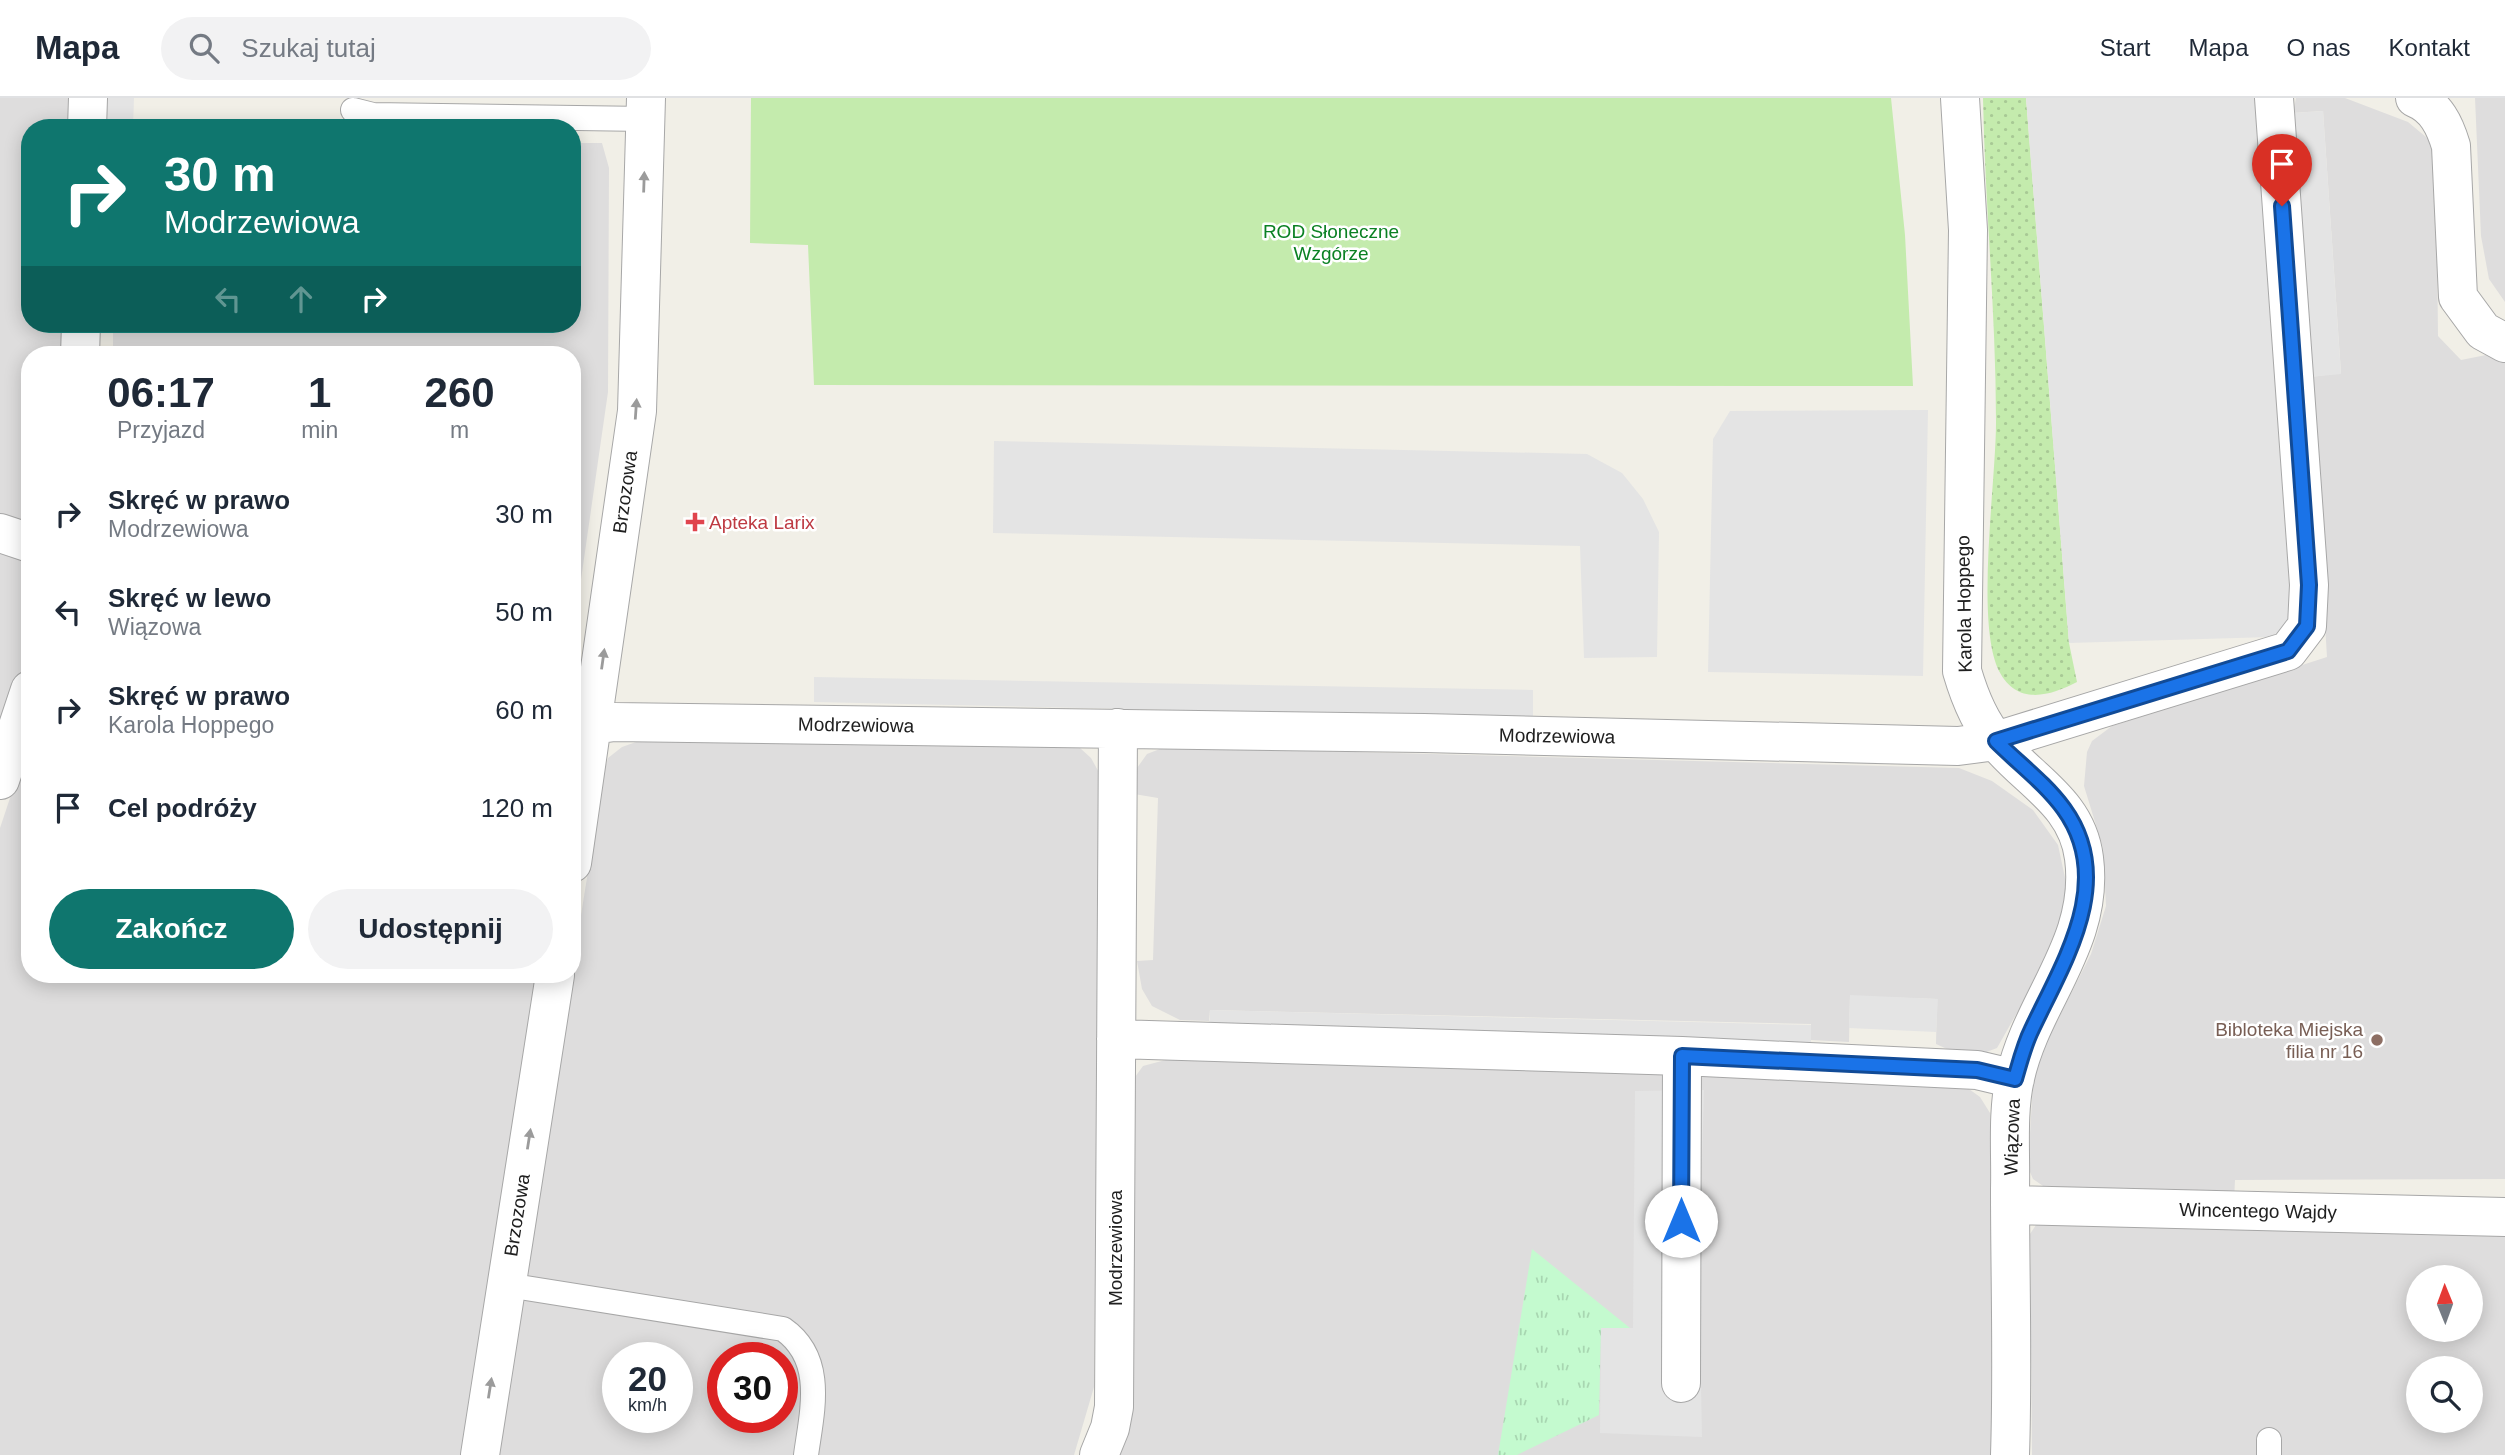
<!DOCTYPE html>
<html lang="pl">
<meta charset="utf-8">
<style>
body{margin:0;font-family:Helvetica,sans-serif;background:#f2f2f3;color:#1f2937;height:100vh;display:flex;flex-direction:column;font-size:26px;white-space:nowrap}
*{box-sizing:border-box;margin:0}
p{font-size:23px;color:#747a83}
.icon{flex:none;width:38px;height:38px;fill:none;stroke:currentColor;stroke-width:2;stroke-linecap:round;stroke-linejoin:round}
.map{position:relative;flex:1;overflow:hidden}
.details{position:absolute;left:21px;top:248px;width:560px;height:637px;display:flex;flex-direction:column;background:#fff;border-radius:28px;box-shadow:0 4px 18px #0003}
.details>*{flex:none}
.banner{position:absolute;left:21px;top:21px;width:560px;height:214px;border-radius:28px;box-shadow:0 4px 18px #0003;background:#0f766e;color:#fff;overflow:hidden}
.needle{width:46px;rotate:359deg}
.buttons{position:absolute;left:2406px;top:1167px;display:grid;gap:14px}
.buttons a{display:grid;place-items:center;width:77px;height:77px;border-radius:50%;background:#fff;box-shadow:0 4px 18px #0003;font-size:35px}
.speed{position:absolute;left:602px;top:1244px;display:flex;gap:14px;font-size:35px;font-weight:700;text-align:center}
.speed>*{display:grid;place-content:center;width:91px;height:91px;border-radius:50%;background:#fff;box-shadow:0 4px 18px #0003;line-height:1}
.speed small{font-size:18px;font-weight:400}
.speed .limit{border:10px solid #d22;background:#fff;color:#111}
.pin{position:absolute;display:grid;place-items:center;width:60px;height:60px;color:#fff;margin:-72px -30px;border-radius:50% 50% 50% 0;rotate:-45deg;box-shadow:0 0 7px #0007}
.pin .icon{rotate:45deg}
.me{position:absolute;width:77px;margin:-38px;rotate:0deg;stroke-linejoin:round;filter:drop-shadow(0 0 5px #0008)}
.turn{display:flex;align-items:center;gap:24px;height:147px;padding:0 28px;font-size:32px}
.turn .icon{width:91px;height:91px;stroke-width:2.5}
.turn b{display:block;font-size:49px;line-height:60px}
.lanes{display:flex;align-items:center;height:66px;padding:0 28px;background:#0003;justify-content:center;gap:35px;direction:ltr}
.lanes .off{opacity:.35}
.eta{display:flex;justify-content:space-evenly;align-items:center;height:119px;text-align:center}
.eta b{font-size:42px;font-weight:600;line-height:49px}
.primary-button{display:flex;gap:14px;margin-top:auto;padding:14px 28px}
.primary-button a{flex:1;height:80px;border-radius:42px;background:#0f766e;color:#fff;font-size:28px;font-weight:600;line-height:80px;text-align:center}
.primary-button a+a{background:#f2f2f3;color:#1f2937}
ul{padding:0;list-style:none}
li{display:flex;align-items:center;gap:21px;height:98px;padding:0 28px}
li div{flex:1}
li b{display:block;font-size:26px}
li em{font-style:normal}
header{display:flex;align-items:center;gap:42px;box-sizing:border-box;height:98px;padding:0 35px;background:#fff;border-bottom:2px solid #e0e1e3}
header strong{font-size:33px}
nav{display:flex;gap:38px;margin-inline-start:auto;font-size:24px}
.search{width:490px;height:63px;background:#f2f2f3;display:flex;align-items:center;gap:18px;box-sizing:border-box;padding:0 24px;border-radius:38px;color:#747a83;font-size:26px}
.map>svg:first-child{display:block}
.residential{fill:#dedddd;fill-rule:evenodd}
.grass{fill:url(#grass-dots)}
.park{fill:url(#park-tufts)}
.garden{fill:#c4ebad}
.parking{fill:#e4e4e4}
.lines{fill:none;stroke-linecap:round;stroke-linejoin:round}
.service-casing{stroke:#a7a7a7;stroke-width:26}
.minor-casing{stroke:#a7a7a7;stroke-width:40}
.service{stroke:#fff;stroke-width:24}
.minor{stroke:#fff;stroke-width:38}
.oneway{fill:#9b9b9b}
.route-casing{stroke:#114b97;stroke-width:18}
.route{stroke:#1a73e8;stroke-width:12}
.health-dot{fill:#e0444e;stroke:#fff;stroke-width:2.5}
.education-dot{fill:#8d6e63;stroke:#fff;stroke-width:2.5}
.labels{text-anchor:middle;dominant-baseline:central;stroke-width:5;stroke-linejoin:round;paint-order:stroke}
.park-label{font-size:19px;fill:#0b8123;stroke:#fff}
.street-label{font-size:19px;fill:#202020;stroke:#fff}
.health-label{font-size:19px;fill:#be3a42;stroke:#fff;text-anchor:start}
.education-label{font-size:19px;fill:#785e54;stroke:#fff;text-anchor:end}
</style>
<header>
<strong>Mapa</strong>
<div class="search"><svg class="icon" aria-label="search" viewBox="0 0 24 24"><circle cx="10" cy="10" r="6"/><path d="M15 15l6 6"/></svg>Szukaj tutaj</div>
<nav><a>Start</a><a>Mapa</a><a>O nas</a><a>Kontakt</a></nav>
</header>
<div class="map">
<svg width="2505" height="1357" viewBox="0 0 2505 1357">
<defs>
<pattern id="grass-dots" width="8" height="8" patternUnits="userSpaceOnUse" patternTransform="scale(1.75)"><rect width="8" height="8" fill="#c4ebad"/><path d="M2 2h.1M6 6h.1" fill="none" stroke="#a8c995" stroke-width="1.8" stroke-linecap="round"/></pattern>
<pattern id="park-tufts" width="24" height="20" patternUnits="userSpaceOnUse" patternTransform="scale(1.75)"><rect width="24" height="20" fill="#c4facf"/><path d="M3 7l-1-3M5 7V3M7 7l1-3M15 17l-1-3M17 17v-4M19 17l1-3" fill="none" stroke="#a8d6b1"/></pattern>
</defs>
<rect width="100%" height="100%" fill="#f1efe7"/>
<path class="residential" d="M0,0h73v30h-43v196h38l-1,31h-37v169l-30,-7z
M2296,0h49l63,24 18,15 10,13 2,186 23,24 25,-5 19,8v816l-270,1 -1,20 -185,-10 -16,-11 -5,-12 5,-84 4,-22 54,-107 15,-48 -3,-58 -19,-62 3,-34 5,-11 20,-15 215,-69 -17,-280 31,-4 -18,-262 -30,2z
M2475,0h30v204l-16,-23 -8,-43z
M572,45h30l7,25 -1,224 -36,250v-287h-459v-31h459z
M0,454l30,10v83l-30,89z
M30,640v237h508l-77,480h-461v-627z
M636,644l421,1 23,5 11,10 10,18 -7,611 -20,68h-579l109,-684 4,-13 14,-11zM618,1260h59v60h-59zM723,1260h59v60h-59z
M1165,649l794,21 33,13 41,29 25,35 9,42v23l-28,64 -42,74 -16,6 -25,-1 -20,-9 1,-45 -87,-3 -1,46 -38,-2v-16l-601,-14 -1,11 -29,-1 -28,-14 -10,-17 -5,-28 16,-1 5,-162 -24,-4 3,-26 10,-14z
M1173,960l789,26 18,13 10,16 8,342h-883l20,-378 8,-11z
M2040,1121l465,13v223h-473l-2,-221zM2418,1180h53v52h-53zM2418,1270h53v53h-53z"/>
<path class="grass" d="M1983,0h43l43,545 8,39c-27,14 -60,24 -78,-11 -24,-49 -3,-188 -3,-249 0,-108 -11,-216 -13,-324z"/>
<path class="park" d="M1532,1151l98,79 -29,1 -2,86 -82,40h-19z"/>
<path class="garden" d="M751,0h1140l14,137 8,151 -1099,-1 -6,-140 -58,-2z"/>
<path class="parking" d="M107,0h27l-1,30h-27z
M2026,0h229l37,527 -22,12 -201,6z
M2323,13l18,263 -31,3 -17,-264z
M1928,312l-5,266 -215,-4 5,-233 17,-28z
M994,343l593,13 35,19 21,26 16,33 -2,125 -73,1 -4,-112 -587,-13z
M814,579l719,13v28l-719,-16z
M1850,897l88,4 -2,33 -87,-4z
M1210,912l601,15v22l-602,-15z
M1704,992l-8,296 5,-1 1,52 -102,-4 1,-105h32l2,-237z"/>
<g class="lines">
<g class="service-casing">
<path id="service" d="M353,12l20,5 273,4
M507,1187l276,44c43,30 29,82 23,126
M2269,1342v15"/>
</g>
<g class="minor-casing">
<path id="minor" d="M1960,0l8,132 -6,441c7,24 18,52 35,71 32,39 80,60 87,116 11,85 -52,142 -69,220 -8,35 -4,76 -5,111 0,89 3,177 0,266
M2415,0c21,8 30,28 36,48l7,151 25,34 22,12
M87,30l1,-30
M80,257l1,-31
M0,435l30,10
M572,630l42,-6 810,11 534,13 38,-5 292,-90 19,-25 2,-41 -35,-487
M0,682l30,-90
M572,765l65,-452 9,-313
M1116,941l566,17 295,14 38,9
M2010,1107l495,12
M1681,1285l1,-327
M480,1357l75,-480
M1099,1357l11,-27 4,-21 4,-679"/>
</g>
<use href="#service" class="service"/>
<use href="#minor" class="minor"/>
</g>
<defs><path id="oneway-solid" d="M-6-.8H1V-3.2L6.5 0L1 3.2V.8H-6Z" transform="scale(1.75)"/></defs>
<g class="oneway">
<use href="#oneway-solid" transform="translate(644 84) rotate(-88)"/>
<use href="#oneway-solid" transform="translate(636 311) rotate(-86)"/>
<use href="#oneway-solid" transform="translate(603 561) rotate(-82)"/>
<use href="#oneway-solid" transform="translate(529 1041) rotate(-81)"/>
<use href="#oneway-solid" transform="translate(490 1290) rotate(-81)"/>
</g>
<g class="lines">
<g class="route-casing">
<path id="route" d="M1681,1123l1,-165 295,14 38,9c5,-17 9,-34 17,-50 32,-68 84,-148 32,-220 -19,-26 -45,-45 -68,-68l292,-90 19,-25 2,-41 -27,-379"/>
</g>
<use href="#route" class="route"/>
</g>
<path class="health-dot" d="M691.5 413.5h7v7h7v7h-7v7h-7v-7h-7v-7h7z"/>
<circle class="education-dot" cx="2377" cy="942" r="7"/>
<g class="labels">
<g class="park-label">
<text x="1331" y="133">ROD Słoneczne<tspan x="1331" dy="22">Wzgórze</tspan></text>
</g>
<g class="street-label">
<text transform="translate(625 394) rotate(-82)">Brzozowa</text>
<text transform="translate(1964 506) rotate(-91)">Karola Hoppego</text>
<text transform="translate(856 627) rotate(1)">Modrzewiowa</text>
<text transform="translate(1557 638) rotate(1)">Modrzewiowa</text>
<text transform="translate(2012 1039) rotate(-88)">Wiązowa</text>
<text transform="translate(2258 1113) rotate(1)">Wincentego Wajdy</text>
<text transform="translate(517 1117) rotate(-81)">Brzozowa</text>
<text transform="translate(1115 1150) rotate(-90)">Modrzewiowa</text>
</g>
<g class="health-label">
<text x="709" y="424">Apteka Larix</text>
</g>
<g class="education-label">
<text x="2363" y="931">Bibloteka Miejska<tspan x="2363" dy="22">filia nr 16</tspan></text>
</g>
</g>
</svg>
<div class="buttons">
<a><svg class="needle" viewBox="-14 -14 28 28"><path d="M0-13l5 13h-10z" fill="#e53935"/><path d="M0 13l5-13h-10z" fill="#747a83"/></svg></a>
<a><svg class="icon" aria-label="search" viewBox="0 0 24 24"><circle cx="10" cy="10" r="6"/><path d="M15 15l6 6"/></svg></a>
</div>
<div class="speed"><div>20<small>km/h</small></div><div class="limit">30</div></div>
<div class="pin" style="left:2282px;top:108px;background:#d93025"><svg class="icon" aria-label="arrive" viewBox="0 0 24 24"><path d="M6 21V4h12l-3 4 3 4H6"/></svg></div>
<svg class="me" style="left:1681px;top:1123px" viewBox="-20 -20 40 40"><circle r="19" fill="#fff"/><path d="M0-13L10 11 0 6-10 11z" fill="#1a73e8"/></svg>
<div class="banner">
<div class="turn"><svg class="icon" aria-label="right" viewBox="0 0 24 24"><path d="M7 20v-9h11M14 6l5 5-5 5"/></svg><div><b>30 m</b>Modrzewiowa</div></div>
<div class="lanes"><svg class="icon off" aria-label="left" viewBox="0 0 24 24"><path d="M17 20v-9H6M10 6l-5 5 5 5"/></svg><svg class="icon off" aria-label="ahead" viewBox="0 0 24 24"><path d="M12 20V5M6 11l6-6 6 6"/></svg><svg class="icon" aria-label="right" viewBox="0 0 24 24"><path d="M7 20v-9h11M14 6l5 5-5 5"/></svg></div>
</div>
<section class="details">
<div class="eta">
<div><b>06:17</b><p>Przyjazd</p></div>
<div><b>1</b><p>min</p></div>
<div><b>260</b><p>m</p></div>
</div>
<ul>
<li><svg class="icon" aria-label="right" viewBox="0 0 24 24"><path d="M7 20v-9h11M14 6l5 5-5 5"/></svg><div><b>Skręć w prawo</b><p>Modrzewiowa</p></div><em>30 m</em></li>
<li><svg class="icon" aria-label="left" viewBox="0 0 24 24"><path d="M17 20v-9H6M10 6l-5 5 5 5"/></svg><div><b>Skręć w lewo</b><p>Wiązowa</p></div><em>50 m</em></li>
<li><svg class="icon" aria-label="right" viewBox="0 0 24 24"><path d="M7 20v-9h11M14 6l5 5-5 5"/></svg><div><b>Skręć w prawo</b><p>Karola Hoppego</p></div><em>60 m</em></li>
<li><svg class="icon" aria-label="arrive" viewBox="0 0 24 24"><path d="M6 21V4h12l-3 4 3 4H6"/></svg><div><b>Cel podróży</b></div><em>120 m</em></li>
</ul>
<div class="primary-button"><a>Zakończ</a><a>Udostępnij</a></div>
</section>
</div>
